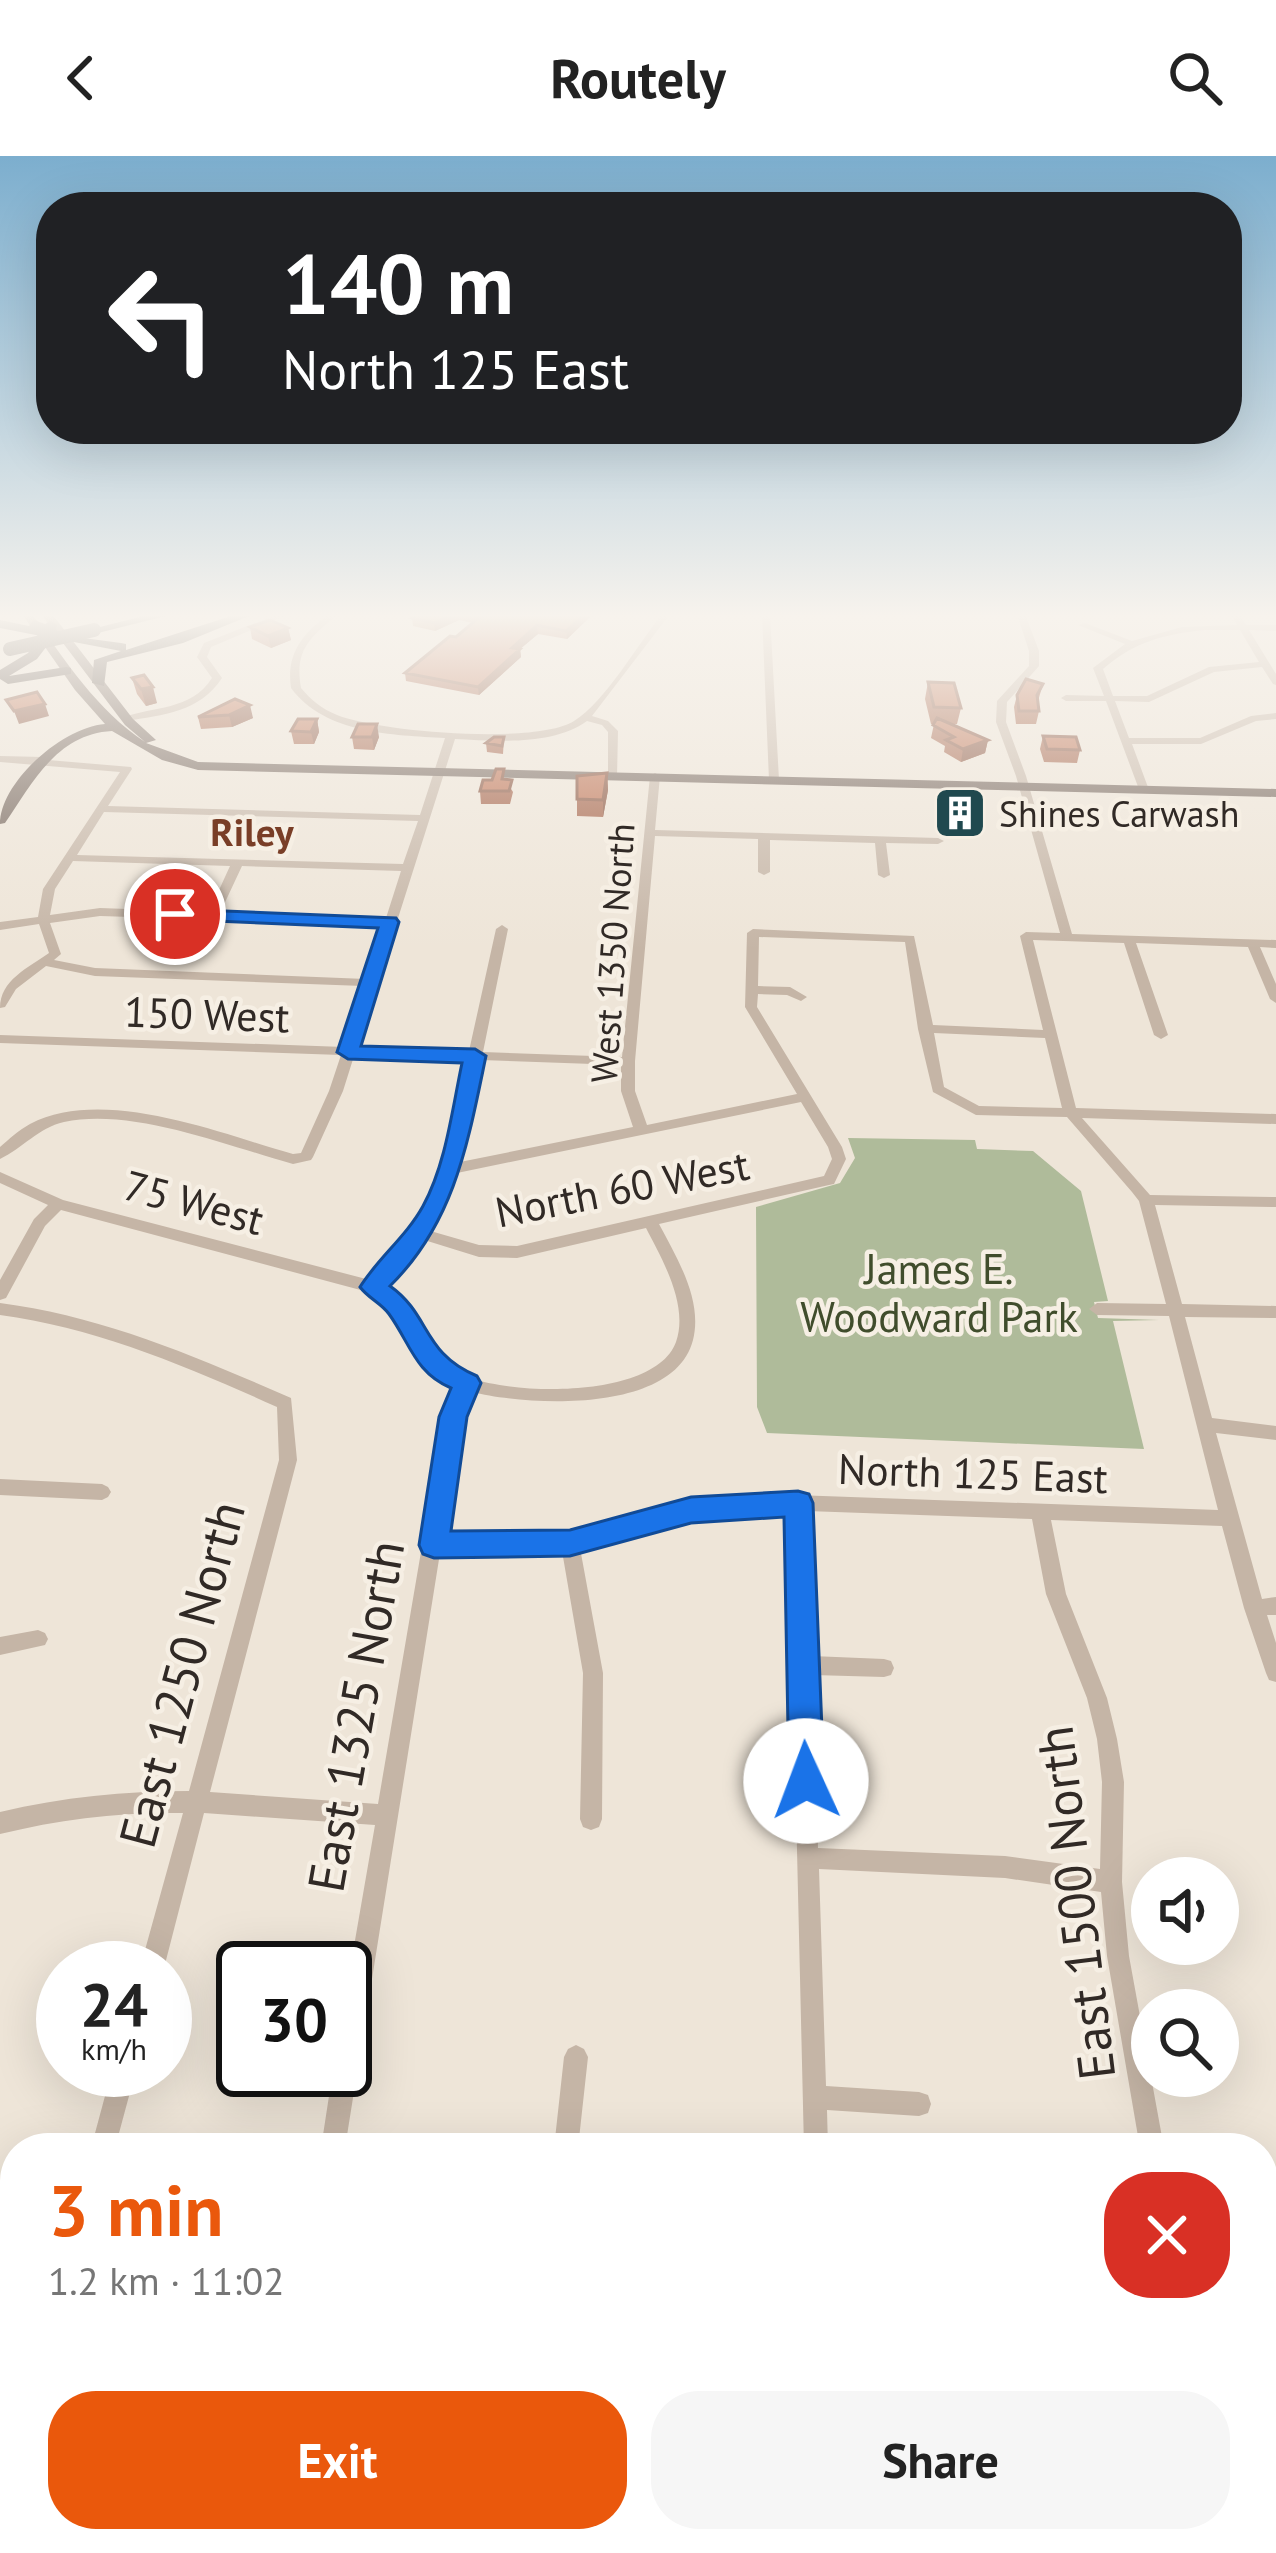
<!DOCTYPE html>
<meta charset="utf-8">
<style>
body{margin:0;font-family:"PT Sans",sans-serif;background:#f6f6f6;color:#222;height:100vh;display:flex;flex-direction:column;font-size:45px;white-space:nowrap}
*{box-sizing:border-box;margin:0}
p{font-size:39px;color:#767676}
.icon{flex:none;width:66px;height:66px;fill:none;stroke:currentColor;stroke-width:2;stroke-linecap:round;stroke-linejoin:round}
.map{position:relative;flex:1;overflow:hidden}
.sheet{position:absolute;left:0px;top:1977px;width:1278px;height:420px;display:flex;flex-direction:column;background:#fff;border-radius:48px 48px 0 0;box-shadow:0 12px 48px #0002}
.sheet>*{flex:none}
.guide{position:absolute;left:36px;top:36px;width:1206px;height:252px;border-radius:48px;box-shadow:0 12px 48px #0002;background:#202124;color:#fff;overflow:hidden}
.fabs{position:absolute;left:1131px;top:1701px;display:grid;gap:24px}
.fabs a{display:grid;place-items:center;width:108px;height:108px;border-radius:50%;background:#fff;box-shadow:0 12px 48px #0002;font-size:60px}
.speed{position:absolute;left:36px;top:1785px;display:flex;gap:24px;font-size:60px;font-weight:700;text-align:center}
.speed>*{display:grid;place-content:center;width:156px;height:156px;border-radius:50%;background:#fff;box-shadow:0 12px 48px #0002;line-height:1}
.speed small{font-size:30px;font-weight:400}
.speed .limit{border:6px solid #111;border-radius:18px;background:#fff;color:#111}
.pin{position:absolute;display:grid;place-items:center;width:102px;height:102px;color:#fff;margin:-51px;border:6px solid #fff;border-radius:50%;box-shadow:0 3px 12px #0007}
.me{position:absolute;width:132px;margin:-66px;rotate:358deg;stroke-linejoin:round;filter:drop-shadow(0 0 9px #0008)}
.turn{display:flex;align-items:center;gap:42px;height:252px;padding:0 48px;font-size:54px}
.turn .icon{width:156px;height:156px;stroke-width:2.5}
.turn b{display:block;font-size:84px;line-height:102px}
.round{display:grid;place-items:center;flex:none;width:126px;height:126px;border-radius:48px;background:#f6f6f6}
.headline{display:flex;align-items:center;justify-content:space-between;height:204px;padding:0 48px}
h1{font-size:72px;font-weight:600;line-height:90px;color:#ea580c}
.action{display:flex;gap:24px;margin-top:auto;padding:24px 48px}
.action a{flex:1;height:138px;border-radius:48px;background:#ea580c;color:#fff;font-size:48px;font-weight:600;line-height:138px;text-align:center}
.action a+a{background:#f6f6f6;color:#222}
header{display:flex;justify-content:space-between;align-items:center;height:156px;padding:0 48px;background:#fff;font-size:54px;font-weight:600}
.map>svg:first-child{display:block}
.green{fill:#afbb9a}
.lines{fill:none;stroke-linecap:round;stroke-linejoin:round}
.minor{fill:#c5b5a6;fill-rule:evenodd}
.major{fill:#726258;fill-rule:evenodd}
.highway{fill:#52453e;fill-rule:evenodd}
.highway-bridge{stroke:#52453e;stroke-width:14}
.wall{fill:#a05b40}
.shaded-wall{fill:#824a34}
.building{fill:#ba6a4a;stroke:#824a34;stroke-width:3}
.route{fill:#1a73e8;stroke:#114b97;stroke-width:3}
.labels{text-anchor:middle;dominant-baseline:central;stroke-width:9;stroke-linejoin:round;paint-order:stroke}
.far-poi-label{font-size:36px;fill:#312a26;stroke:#f6efe4;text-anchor:start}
.far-street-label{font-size:36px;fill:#312a26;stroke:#f6efe4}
.far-neighbourhood-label{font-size:39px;font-weight:bold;fill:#793e27;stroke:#f6efe4}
.street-label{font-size:42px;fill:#312a26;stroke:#f6efe4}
.park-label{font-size:42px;fill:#404d2c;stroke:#f6efe4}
.near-street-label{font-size:51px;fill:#312a26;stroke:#f6efe4}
</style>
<header><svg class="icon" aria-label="back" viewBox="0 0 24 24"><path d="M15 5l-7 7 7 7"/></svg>Routely<svg class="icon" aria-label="search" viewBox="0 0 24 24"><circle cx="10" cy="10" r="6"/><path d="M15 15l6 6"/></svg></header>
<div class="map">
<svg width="1276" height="2397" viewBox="0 0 1276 2397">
<rect width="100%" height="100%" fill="#eee5d8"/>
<path class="green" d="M848,982l127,2 2,9 56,2 48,40 27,110 -14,1 4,16 61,2 -46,1 31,128 -377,-16 -10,-26 -1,-200 84,-24 15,-25z"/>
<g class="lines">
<path class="minor" d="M278,458h11l-78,33 -4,10 15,21c-22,34 -59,37 -96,43l-5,-3c32,-12 70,-7 91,-40l-15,-21 7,-14z
M329,458h9c-27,23 -44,35 -37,74 10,12 21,21 36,27 42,17 199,30 237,6 31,-19 64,-77 88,-107h8l-78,102 16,5 10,10 -1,46 -9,-2v-43l-6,-7 -15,-4c-35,25 -91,20 -132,18l-98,308 112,4 27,-122 6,-4 6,4 -25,123 139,5 28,-281 5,-3 5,3 -5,54 283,8 6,3 -6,3 -52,-1 4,32 -6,3 -6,-3 -3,-32 -105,-3v32l-6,3 -6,-3v-33l-103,-3 -20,225v30l12,34 150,-31 -52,-87 2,-74 6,-4 161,7 19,89 110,5 -23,-94 6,-4 34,1 -44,-157 -20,-54 1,-21 32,-35v-15l-12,-37h8l14,37v15l-32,36 -1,20 20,54 46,158 204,6v8l-16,-1 16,37v19l-6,-4 -22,-52 -112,-4 32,92 -7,4 -7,-4 -30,-92 -91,-3 43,168 200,6v10l-194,-6 68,77 126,2v10l-121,-2 27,99 94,2v12l-91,-1 27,101 64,8v14l-60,-7 46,166 14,-2v18h-9l9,28v39l-7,-2 -3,-7 -22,-65 -22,-82 -171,-6 15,74 41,104 10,41 7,43 -2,100 7,74 35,192h-24l-33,-192 -6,-64 -96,-14 -186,-9 7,217 93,6 9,3 3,9 -3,9 -9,3 -92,-6 1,38h-24l-15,-638c-72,-2 -140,19 -209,38l23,125 -1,146 -3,8 -8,3 -8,-3 -3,-8 3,-146 -21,-122 -122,2 -95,595h-24l12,-78h12v-72l30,-173 -171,-12 -40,155h-24l43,-155c-63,-1 -122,6 -183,21v-22c63,-15 124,-21 189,-21l90,-331 -2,-53c-89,-40 -180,-79 -277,-92v-12c102,13 197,54 291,95l6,62 -87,332 168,12 66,-387 13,-29c-9,-4 -19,-8 -27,-15 -26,-23 -34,-59 -62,-81l-307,-82 -16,16 -39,72 -6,2v-20l34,-61 14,-14 -48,-22v-11l63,28 307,80c31,-30 59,-67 73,-109 12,-35 17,-75 25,-111l-114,-4 -11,35 -30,66 -2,3 -18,4c-65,-18 -162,-57 -229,-42 -26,6 -41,26 -64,37v-12c9,-8 19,-17 30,-23 74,-38 188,9 263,30l8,-1 28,-62 12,-36 -341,-12v-8l344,12 19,-61 -268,-10 -49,-10 -30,23 -11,18 -5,1c0,-28 28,-40 49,-55l-10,-29 -39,6v-8l38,-5 5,-28 77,-117 -120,-10v-6l43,1 5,3 83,7 1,2 -24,37 312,9 25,-77c-52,-3 -120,-4 -154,-50 -5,-34 11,-54 38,-74zM104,656l314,9 -15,43 -326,-9zM73,705l157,5 -21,46 -109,-4 -50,7 5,-26zM242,710l159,5 -15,47 -166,-5zM100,760l283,9 -17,54 -271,-11 -41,-8 7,-6 -11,-31zM759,781l146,5 13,87 15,63 43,23 91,2 65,75 7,9 27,103 -69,-1 -8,6 8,6 72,1 49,194 -451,-16 -76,8 -121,33 -128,2 20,-120 10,-25c57,14 202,22 221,-52 10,-40 -16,-82 -34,-116l170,-39 5,-1 12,-25 -4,-12 -85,-140 1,-13 29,1 14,6 6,-4 -17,-10 -32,-1zM934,877l111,5 17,70 -83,-2 -35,-19zM481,904l140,5v26l12,36 -173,35zM801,946l27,45 4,12 -8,17 -307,70 -38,-1 -52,-15 14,-21 16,-36zM646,1072c16,31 43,77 30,114 -22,61 -188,55 -231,25 -28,-20 -35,-59 -62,-81l20,-20 18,-27 58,18 38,1zM807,1355l225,8 14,75 41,104 10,41 5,43 -2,87 -95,-13 -187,-8 -5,-173 71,2 7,-2 3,-7 -3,-7 -7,-2 -72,-3z
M762,458h8l9,166 -5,3 -5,-3z
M1231,458h8l7,11h30v6l-27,-1 27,44v11l-3,-1 -11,-17 -48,5 -65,30 -34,-1 14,37h71l51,-22 25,-3v6l-20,2 -55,23h-69l17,46 -9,2 -34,-91h-40l-5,-3 5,-3 38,1 -11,-28 32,-24 -47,-19 7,-2 47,18 50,-14 55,-2zM1205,474h35l19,32 -50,5 -62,29h-34l-10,-27c31,-27 61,-35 102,-39z
M0,1323l102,5 6,3 3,5 -3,5 -6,3 -102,-5z
M38,1474l7,3 3,6 -3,6 -45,10v-18z
M576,1889l8,4 4,8 -10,91h-24l10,-91 4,-8z
M112,1914h24l-21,78h-24z
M1263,2015l13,1v26l-13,-1z
M15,2304v67l-5,12 -10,5v-67l5,-13z
M292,2382h30l-1,15h-30z
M814,2382h30v15h-30z"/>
<path class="major" d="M22,458h10c34,48 65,96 113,128l-20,-17 -84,-111h11l81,105 23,21 -10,3 52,19 1078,27v8l-1078,-27 -36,-10 -50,-29c-55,3 -79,51 -107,92l-5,1c0,-42 63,-97 105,-100l-30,-34z"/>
<path class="highway" d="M151,458h23l-80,20 -6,-4z
M237,458h17l-71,29 -76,19 -3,24 -12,-3 2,-23 27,-9 -68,-13 -16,21 -28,17 57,-9 5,1v6l-63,10 -8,-5v-9l28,-17 13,-17 -41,-8v-8l29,6 5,-6 11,4 6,-3 6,4 -1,5 12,6 53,7 5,1v6z"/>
<path class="highway-bridge" d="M10,493l84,-19"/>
</g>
<path class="wall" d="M417,458h174v2l-24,23 -29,-5 -18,15 1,8 -42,38 -73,-14 -1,-8 68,-50 -14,-3 -24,11 -22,-5 -1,-8z
M250,471l38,1 3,12 -20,8 -19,-9z
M132,522l25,25 -11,3 -9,-12z
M928,526l33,26 -4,16h-5l36,16 -3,13 -24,9 -17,-10 1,-6 -14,-8 3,-14h-3l-6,-25z
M1043,528l-5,17 1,10 -3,13h-20l-2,-17 3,-12z
M235,543l18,19 -21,9 -31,2 -3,-12z
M317,563l2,13 -5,12h-20l-3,-13z
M1043,580l37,14 -3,13 -33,-1 -4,-13z
M352,581h27l-5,13 -20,-1z
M504,581l-1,17 -16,-2 -1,-9z
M607,617l1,17 -5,27 -26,-1v-17z
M505,623l8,13 -3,12h-29l-1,-13z"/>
<path class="shaded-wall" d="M454,458h4l1,6 -24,11 -1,-8z
M585,458h6v2l-24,23 -1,-8z
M537,469l1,9 -18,15 1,8 -42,38 -1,-8 34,-39z
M288,472l3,12 -20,8 -3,-12z
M153,531l4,16 -11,3 -5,-17z
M45,548l4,12 -30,8 -5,-13z
M250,549l3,13 -21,9 -3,-12z
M317,563l2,13 -5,12 -3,-12z
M377,568l2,13 -5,13 -2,-13z
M988,584l-3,13 -24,9 2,-13z
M607,617l1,17 -5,27v-17z"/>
<path class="building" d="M417,458h37l-20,9 -22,-5z
M467,458h118l-19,17 -29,-6 -25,23 8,1 -42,38 -73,-14 45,-37 6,1 25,-21z
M270,464l18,8 -20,8 -18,-9z
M144,519l9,12 -12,2 -9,-11z
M1026,523l17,5 -6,11 2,16h-20l-2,-16z
M928,526l26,1 7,25 -27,-1z
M37,536l8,12 -31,7 -8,-11z
M235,543l15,6 -21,10 -31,2z
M937,562l51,22 -25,9 -17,-9 8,-3 -21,-12z
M298,563h19l-6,13 -20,-1z
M358,568h19l-5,13h-20z
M1043,580l33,1 4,13 -33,-1z
M494,581h10l-2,9 -16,-3z
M496,613h8l-2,10 10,1 -3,11h-29l3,-11h9z
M607,617l-4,27 -26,-1v-23z"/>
<linearGradient id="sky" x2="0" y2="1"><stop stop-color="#7caece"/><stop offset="0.58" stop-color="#f7f3ed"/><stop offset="1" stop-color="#f7f3ed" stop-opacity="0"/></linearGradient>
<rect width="1276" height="793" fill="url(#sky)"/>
<path class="route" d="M175,753l221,9 3,4 -38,124 114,3 11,7c-18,86 -31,166 -96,230 41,29 32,67 87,90l4,7 -14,34 -16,114 119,-1 121,-33 107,-6 11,3 4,9 11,278 -6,12 -12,5 -12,-5 -5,-12 -5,-264 -93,6 -121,33 -136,2 -11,-4 -4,-9 20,-128 12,-29c-36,-15 -41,-45 -62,-74 -8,-11 -21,-16 -29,-27 18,-29 46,-50 63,-81 23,-42 29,-96 39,-143l-114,-4 -11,-7 41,-124 -210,-9v-9z"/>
<defs>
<g id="building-square" transform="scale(2.7)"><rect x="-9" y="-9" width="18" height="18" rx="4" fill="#20494f" stroke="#f6efe4"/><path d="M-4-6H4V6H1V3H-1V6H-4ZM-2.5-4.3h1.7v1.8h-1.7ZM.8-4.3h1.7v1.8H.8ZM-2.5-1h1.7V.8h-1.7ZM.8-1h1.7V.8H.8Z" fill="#fff"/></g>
</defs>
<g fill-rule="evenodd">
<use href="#building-square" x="960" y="657"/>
</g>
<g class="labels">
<g class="far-poi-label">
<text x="999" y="657">Shines Carwash</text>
</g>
<g class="far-street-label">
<text transform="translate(612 797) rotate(-86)">West 1350 North</text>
</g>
<g class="far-neighbourhood-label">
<text x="252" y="675">Riley</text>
</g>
<g class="street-label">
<text transform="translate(207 858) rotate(2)">150 West</text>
<text transform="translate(622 1032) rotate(-11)">North 60 West</text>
<text transform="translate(194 1046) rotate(15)">75 West</text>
<text transform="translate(973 1317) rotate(2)">North 125 East</text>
</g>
<g class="park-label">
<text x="939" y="1112">James E.<tspan x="939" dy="48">Woodward Park</tspan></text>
</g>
<g class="near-street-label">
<text transform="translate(181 1518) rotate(-75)">East 1250 North</text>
<text transform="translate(355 1560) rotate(-80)">East 1325 North</text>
<text transform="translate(1075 1747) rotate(-97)">East 1500 North</text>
</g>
</g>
</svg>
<div class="fabs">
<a><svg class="icon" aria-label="sound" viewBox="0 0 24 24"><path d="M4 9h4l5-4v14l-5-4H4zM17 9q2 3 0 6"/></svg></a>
<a><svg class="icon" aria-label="search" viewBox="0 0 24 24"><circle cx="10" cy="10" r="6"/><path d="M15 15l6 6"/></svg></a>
</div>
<div class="speed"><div>24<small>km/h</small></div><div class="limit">30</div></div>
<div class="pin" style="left:175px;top:758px;background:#d93025"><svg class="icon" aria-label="arrive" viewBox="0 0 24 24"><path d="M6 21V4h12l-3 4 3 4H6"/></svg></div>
<svg class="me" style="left:806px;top:1625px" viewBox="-20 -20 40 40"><circle r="19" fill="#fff"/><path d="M0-13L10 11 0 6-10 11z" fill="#1a73e8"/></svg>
<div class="guide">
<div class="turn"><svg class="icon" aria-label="left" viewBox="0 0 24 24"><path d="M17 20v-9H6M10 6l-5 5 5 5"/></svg><div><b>140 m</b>North 125 East</div></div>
</div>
<section class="sheet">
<div class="headline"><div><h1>3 min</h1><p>1.2 km · 11:02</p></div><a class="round" style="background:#d93025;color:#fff"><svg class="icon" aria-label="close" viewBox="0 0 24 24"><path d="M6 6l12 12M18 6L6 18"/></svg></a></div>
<div class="action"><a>Exit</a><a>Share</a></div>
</section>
</div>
